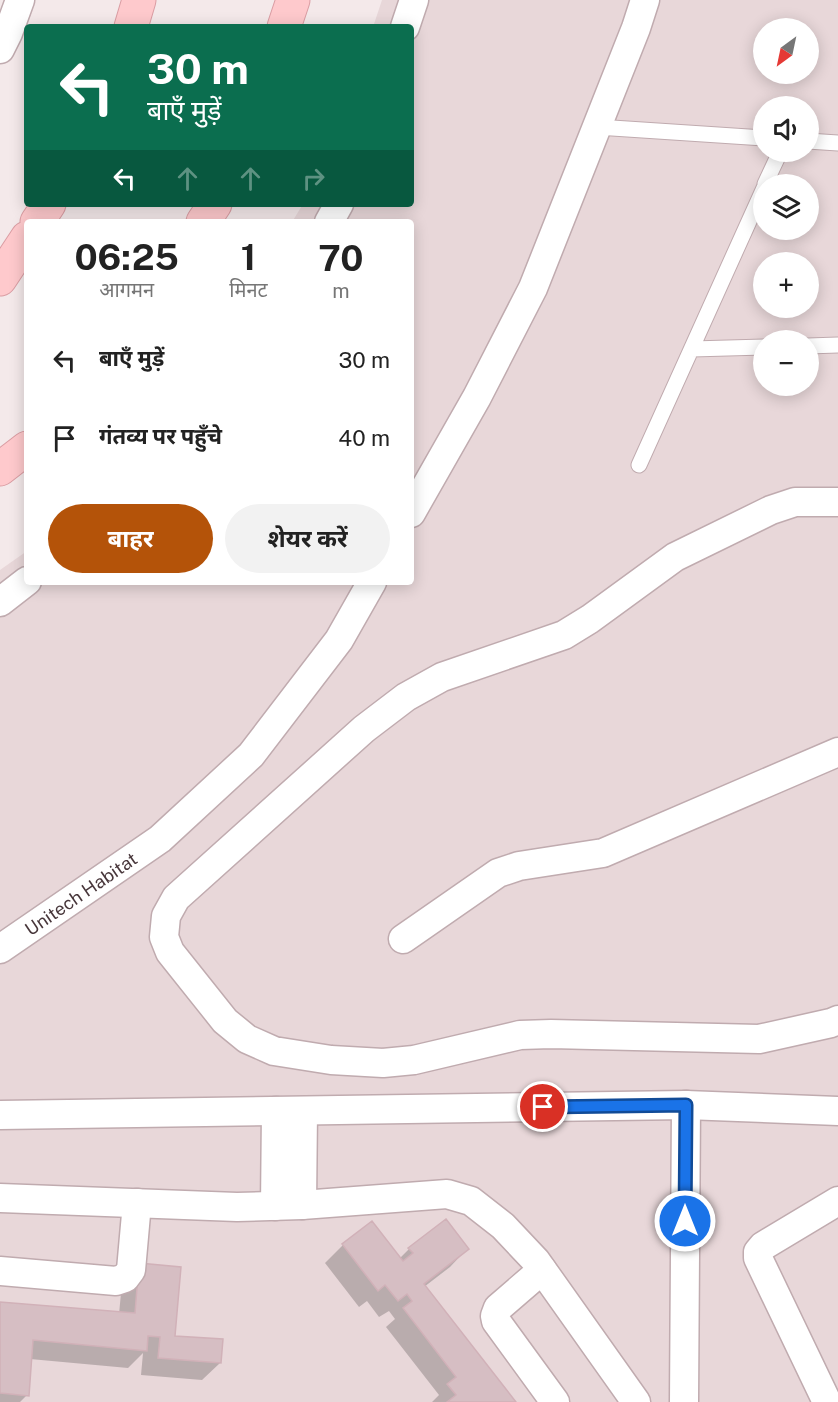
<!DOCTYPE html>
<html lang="hi">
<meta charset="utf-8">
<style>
body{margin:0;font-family:"Public Sans","Noto Sans Devanagari",sans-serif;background:#f2f2f2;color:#222;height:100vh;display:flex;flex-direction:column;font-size:22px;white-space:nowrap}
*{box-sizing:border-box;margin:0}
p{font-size:20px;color:#767676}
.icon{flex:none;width:33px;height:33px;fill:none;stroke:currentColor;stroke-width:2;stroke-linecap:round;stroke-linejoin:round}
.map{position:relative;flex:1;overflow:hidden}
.sheet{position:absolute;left:24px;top:219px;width:390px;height:366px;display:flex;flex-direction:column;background:#fff;border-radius:6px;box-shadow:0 3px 15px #0003}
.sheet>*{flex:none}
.guide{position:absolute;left:24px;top:24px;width:390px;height:183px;border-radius:6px;box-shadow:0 3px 15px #0003;background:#0b6e4f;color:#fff;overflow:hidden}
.needle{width:39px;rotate:213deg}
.tools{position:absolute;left:753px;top:18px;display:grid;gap:12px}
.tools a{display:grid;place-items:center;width:66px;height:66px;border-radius:50%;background:#fff;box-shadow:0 3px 15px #0003;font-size:30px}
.pin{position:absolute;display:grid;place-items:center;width:51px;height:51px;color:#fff;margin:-26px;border:3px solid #fff;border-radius:50%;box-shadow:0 2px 6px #0007}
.me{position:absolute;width:66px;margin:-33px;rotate:0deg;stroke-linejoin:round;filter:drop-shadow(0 0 4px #0008)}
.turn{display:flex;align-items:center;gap:21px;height:126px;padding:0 24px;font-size:27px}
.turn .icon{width:78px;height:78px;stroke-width:2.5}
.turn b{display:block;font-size:42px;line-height:51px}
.lanes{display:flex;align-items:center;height:57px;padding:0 24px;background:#0003;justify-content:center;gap:30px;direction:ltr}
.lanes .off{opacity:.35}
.eta{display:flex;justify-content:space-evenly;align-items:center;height:102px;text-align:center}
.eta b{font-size:36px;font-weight:700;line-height:42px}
.button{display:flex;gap:12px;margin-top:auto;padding:12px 24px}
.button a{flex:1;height:69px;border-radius:36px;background:#b45309;color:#fff;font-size:24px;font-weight:700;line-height:69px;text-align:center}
.button a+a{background:#f2f2f2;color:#222}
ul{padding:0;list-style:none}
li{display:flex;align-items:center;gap:18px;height:78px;padding:0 24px}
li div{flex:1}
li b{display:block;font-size:22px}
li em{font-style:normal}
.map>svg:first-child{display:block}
.residential{fill:#e8d7d9;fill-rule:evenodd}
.shadow{fill:#0003}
.building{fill:#d6bec3;stroke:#d1b1b8;stroke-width:1.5}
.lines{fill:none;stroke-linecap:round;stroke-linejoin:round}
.lane-casing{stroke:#c0abaf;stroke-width:17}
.street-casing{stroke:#c0abaf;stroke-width:31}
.secondary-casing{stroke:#da9da3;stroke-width:35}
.lane{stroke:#fff;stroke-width:15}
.street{stroke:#fff;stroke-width:28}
.secondary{stroke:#fec9cc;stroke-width:33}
.route-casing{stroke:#114b97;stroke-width:15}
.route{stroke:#1a73e8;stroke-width:10}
.labels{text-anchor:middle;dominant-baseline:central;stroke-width:4.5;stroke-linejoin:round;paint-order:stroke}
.street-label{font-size:18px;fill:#48373b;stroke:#fff}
</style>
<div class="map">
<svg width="838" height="1402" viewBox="0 0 838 1402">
<rect width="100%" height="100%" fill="#f4e9ea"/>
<path class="residential" d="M382,0h456v1402h-838v-832l27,-19v31h384v-360h-119l11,-18h108v-177h-38zM764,28h44v46h-44zM764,106h44v46h-44zM764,184h44v46h-44zM764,262h44v46h-44zM764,340h44v46h-44z"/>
<path class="shadow" d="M343,1245l56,14 10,-10h58l-17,18 -26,20 90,115h-82l7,-7 -53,-68 9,-8 -6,-8 -10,6 -12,-16 -8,6 -34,-44z
M140,1265l34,72 46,26 -18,17 -61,-5 2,-22 -15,15 -98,-9 -3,36 -7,7h-20v-98l119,10 3,-31z"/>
<path class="building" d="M446,1219l23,30 -45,35 92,118h-69l9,-7 -9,-11 9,-7 -53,-69 9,-7 -5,-7 -9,7 -13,-16 -7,6 -36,-47 30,-23 31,40 10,-8 -5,-5z
M139,1263l42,4 -6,69 48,3 -2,24 -63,-5 2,-21 -12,-1 -1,15 -114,-11 -4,56 -29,-3v-91l135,11z"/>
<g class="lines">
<g class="lane-casing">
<path id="lane" d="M597,127l167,11
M808,141l30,2
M765,184l15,-32
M808,346l30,-1
M692,349l72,-2
M639,465l125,-277"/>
</g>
<g class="street-casing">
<g id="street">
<path d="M405,27l9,-27"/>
<path d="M0,49l8,-16 12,-33"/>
<path d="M329,222l10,-18"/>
<path d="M838,502h-43l-24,8 -96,47 -85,62 -26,16 -122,42 -36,20 -42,32 -188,169 -10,18 -2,21 6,15 55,69 22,18 27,12 57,9 52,3 31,-3 106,-25 31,-1 208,5 72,-16 7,-3"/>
<path d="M411,513l66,-116 56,-109 103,-260 9,-28"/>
<path d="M0,602l27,-21"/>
<path d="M403,939l95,-66 21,-7 84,-13 235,-101"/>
<path id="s1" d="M0,949l160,-110 91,-84 88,-115 33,-58"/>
<path d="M0,1115l686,-10 152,6"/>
<path d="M0,1198l237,9 65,-2 145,-11 24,7 32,25 33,35 100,141"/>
<path d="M302,1205l1,-94"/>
<path d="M275,1206l1,-95"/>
<path d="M542,1270l-44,38 -3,8 1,5 59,81"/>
<path d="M0,1271l116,10 9,-3 6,-8 6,-67"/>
<path d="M684,1402l2,-297"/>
<path d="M827,1402l-69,-144v-6l5,-6 75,-45"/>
</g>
</g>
<g class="secondary-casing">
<path id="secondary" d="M131,27l8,-27
M284,27l9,-27
M37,222l12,-18
M203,222l12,-18
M0,279l27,-41
M0,469l27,-21"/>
</g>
<use href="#lane" class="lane"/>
<use href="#street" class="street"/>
<use href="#secondary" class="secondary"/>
</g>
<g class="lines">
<g class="route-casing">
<path id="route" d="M543,1107l143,-2 -1,116"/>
</g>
<use href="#route" class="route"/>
</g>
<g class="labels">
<g class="street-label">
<text stroke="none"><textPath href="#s1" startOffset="98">Unitech Habitat</textPath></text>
</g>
</g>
</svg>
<div class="tools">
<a><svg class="needle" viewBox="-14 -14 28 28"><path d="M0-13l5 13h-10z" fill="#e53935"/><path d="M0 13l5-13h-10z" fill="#767676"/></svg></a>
<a><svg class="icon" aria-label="sound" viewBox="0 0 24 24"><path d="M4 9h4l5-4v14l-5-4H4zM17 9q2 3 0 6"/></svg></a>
<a><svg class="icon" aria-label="layers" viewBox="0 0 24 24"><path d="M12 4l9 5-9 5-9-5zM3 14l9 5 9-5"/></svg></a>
<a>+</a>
<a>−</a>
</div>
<div class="pin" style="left:543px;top:1107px;background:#d93025"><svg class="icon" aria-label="arrive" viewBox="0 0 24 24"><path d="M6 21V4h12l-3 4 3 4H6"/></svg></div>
<svg class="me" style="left:685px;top:1221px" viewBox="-20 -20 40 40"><circle r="17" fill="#1a73e8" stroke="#fff" stroke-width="3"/><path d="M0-11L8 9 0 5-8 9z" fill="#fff"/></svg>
<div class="guide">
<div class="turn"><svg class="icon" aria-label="left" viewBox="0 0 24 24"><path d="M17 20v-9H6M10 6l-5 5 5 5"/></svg><div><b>30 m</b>बाएँ मुड़ें</div></div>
<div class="lanes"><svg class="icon" aria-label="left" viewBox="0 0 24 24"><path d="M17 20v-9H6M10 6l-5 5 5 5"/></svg><svg class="icon off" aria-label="ahead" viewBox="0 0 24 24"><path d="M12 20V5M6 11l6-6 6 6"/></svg><svg class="icon off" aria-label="ahead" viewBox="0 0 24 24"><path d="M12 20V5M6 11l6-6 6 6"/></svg><svg class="icon off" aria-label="right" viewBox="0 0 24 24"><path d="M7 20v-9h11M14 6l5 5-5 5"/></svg></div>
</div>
<section class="sheet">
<div class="eta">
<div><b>06:25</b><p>आगमन</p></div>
<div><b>1</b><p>मिनट</p></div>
<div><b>70</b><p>m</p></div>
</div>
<ul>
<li><svg class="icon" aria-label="left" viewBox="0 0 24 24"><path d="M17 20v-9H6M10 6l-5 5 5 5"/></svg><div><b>बाएँ मुड़ें</b></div><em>30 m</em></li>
<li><svg class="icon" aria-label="arrive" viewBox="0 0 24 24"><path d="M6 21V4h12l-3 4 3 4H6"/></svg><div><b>गंतव्य पर पहुँचे</b></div><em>40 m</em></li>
</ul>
<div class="button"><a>बाहर</a><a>शेयर करें</a></div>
</section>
</div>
